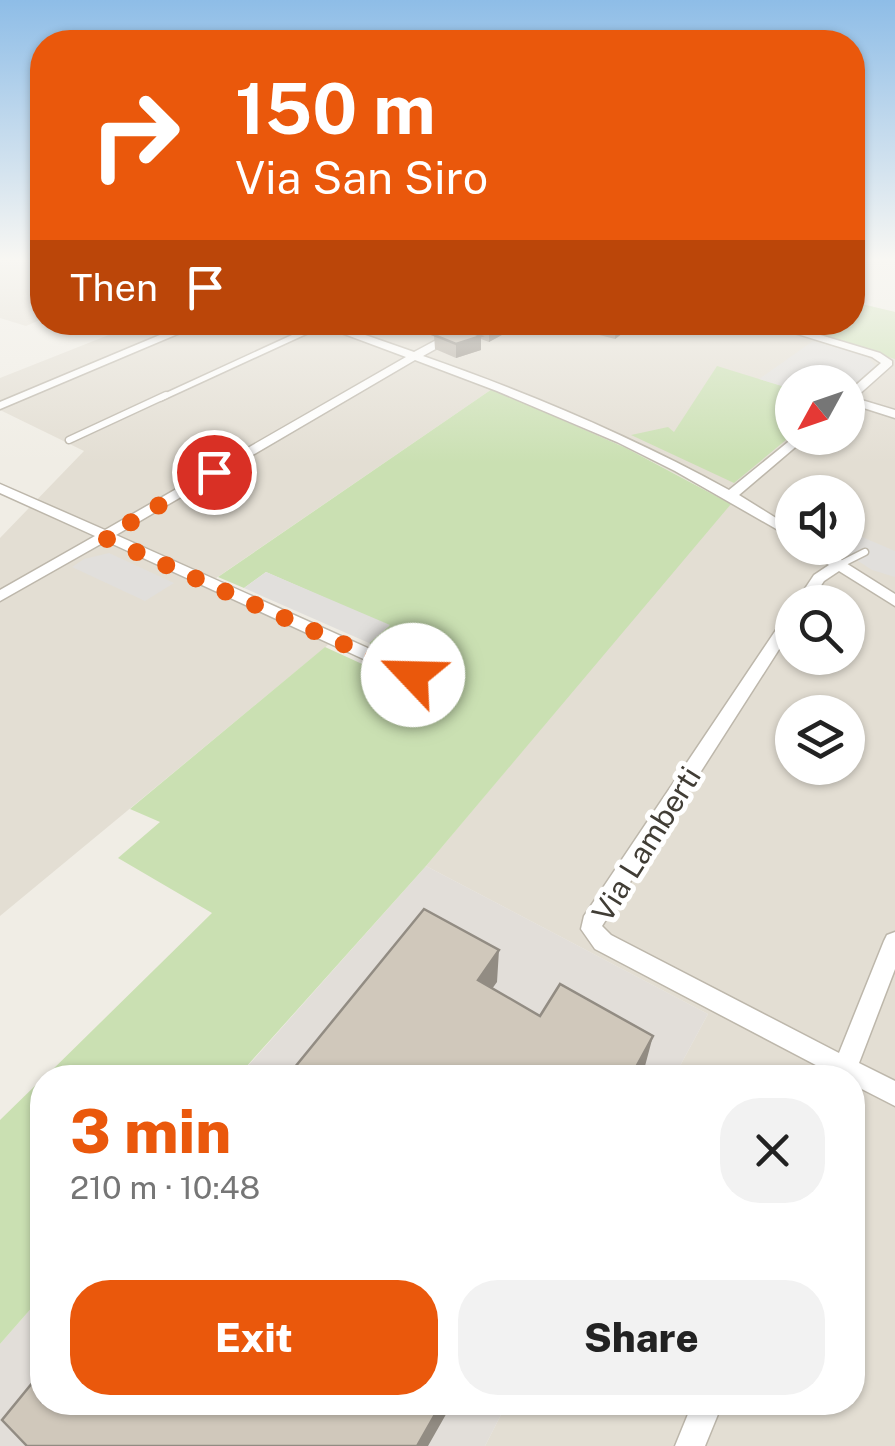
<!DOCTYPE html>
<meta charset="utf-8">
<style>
body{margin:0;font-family:"Public Sans",sans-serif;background:#f2f2f2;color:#222;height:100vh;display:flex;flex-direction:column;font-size:38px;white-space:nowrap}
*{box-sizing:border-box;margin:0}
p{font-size:32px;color:#767676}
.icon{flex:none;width:55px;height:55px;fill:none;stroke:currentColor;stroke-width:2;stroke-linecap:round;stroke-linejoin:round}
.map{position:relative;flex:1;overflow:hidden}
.panel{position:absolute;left:30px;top:1065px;width:835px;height:350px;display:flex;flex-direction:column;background:#fff;border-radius:40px;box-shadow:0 2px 8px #0004}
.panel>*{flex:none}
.hud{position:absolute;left:30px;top:30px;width:835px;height:305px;border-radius:40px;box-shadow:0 2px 8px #0004;background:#ea580c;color:#fff;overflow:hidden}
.needle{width:65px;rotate:230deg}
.tools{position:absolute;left:775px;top:365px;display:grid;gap:20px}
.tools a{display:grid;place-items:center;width:90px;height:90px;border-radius:50%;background:#fff;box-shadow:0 2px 8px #0004;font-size:50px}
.pin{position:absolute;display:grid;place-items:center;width:85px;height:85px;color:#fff;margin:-42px;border:5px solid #fff;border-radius:50%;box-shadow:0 2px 10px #0007}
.me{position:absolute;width:110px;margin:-55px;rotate:294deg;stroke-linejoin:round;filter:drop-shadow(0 0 8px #0008)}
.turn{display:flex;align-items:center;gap:35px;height:210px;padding:0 40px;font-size:45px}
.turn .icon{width:130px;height:130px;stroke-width:2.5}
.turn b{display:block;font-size:70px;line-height:85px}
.then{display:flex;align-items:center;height:95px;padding:0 40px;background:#0003;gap:20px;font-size:38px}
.round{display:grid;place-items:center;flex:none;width:105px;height:105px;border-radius:40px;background:#f2f2f2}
.head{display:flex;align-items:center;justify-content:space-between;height:170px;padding:0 40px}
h1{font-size:60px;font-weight:800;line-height:75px;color:#ea580c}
.button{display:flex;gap:20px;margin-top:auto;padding:20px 40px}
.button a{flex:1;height:115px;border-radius:40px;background:#ea580c;color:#fff;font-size:40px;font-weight:800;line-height:115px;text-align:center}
.button a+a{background:#f2f2f2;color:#222}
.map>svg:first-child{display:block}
.residential{fill:#e3ded3;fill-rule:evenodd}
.industrial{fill:#e2ded9}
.green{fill:#cae0b2}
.parking{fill:#e1dfdc}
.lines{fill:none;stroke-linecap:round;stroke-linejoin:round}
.lane-far1-casing{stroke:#bdb7ab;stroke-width:8}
.lane-casing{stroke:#bdb7ab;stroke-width:9}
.street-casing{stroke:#bdb7ab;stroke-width:3}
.lane-far1{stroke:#fff;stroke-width:5}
.lane{stroke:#fff;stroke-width:6}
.street{fill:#fff;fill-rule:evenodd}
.wall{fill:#b3aca1}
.shaded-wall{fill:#928c83}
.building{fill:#d0c8bb;stroke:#928c83;stroke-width:2.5}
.route{stroke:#ea580c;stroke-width:18;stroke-dasharray:0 32.4}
.labels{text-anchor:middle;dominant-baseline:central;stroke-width:10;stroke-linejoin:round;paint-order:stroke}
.street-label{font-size:30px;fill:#413d35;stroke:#fff}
</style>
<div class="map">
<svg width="895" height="1446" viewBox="0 0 895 1446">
<rect width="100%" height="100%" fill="#f0ede5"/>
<path class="residential" d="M0,260h42v59l-16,7 -26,-8z
M853,302l42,10v1134h-410l22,-43 345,-1v-324l-178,-1 34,-63 -282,-148 304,-363 -104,-55 -134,-59 -289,198 126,57 -329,272v-378l84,-87 -84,-41v-32l139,-55 713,-1zM792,382h56v56h-56zM792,492h56v56h-56zM792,602h56v56h-56zM792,712h56v56h-56z"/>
<path class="industrial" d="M426,866l282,148 -34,63 -437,1z
M42,1296v106l465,1 -22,43h-485v-102z"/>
<path class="green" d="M853,302l42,10v47l-121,-36 78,-1z
M717,366l75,23v46l-58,48 -103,-48 37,-8 6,5z
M492,389l134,59 105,56 -305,362 -189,211 -193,1 168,-165 -94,-55 42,-36 -30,-13 195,-162 83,38 18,-15 -57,-27 20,-17 -123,-54 -22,16 -26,-11z
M42,1079v217l-42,48v-224z"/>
<path class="parking" d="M813,341l54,15 9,10 -28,24v-8h-56v7l-33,-10z
M848,531l47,20v26l-23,-7 -34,-22h10z
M109,553l65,30 -29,18 -73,-34 12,-8z
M266,572l124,53 -21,18 -125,-55z"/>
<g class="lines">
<g class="lane-far1-casing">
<path id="lane-far1" d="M161,398l161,-74"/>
</g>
<g class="lane-casing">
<path id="lane" d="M69,440l97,-45
M839,565l26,-13"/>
</g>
<g class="street-casing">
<path id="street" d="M191,322h15l-206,87v-7z
M312,322h16l86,30 56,-30h14l-61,34c106,37 208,80 306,134l64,-52h13l-67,57 53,33v10l-117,-67 -58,-29 -120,-51 -82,-31 -299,175 303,136 2,4 -2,4h-12l-301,-138 -106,60v-11l95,-54 -95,-43v-9l105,46 301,-173z
M759,322h18l103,31 12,8v4l-37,33 40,12v8l-47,-15v-11l33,-29 -9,-6z
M806,548h16l73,46v12l-56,-35 -15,10 -14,21h-14l18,-27 15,-10z
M792,613v16l-190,297 9,9 228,118 45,-112 3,-6 8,-3v37l-36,94 36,18v25l-43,-22v-6h-21v-5l-236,-124 -14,-20 3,-13 202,-301z
M693,1402h30l-18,44h-30z"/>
</g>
<use href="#lane-far1" class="lane-far1"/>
<use href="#lane" class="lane"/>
<use href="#street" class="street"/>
</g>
<path class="wall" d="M421,322h27l-10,6z
M472,322h48v3l-31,17 -8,-3v11l-25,8 -21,-9 -1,-14 38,-3z
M580,322h47v8l-12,9 -35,-9z"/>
<path class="shaded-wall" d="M500,322h20v3l-31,17v-14z
M620,322h7v8l-12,9 1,-14z
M481,336v14l-25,8v-14z
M499,950l-2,32 -21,29 2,-31z
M653,1036l-8,30 -7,12h-8z
M442,1402h11l-25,44h-11z"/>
<path class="building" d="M473,322h27l-11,6z
M461,328l20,8 -25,8 -22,-9z
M424,909l75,41 -21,30 62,36 20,-32 93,52 -23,42h-344z
M42,1371v31h400l-25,44h-390l-25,-26z"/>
<linearGradient id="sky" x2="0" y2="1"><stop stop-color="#8ebde7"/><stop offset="0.56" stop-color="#f8f7f3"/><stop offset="1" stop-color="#f8f7f3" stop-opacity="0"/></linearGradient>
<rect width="895" height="463" fill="url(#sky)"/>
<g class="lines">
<path class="route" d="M214,472l-109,66 308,137"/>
</g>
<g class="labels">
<g class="street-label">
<text transform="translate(646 844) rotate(-58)">Via Lamberti</text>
</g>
</g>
</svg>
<div class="tools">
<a><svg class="needle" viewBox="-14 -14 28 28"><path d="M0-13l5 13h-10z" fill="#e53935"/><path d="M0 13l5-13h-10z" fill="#767676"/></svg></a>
<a><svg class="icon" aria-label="sound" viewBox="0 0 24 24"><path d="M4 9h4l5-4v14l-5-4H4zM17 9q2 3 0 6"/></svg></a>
<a><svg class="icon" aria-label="search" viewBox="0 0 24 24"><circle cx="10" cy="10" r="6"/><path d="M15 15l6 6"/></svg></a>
<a><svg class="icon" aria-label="layers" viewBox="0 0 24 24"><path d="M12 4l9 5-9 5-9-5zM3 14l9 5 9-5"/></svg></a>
</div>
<div class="pin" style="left:214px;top:472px;background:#d93025"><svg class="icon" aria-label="arrive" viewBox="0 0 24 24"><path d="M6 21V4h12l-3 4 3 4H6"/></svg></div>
<svg class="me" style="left:413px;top:675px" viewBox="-20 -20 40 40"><circle r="19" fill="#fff"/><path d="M0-13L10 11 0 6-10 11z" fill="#ea580c"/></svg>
<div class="hud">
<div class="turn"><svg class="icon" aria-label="right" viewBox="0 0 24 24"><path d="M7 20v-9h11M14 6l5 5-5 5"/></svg><div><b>150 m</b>Via San Siro</div></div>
<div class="then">Then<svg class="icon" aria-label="arrive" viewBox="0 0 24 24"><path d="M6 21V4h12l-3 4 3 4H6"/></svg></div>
</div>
<section class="panel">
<div class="head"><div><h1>3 min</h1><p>210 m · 10:48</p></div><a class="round"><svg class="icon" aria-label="close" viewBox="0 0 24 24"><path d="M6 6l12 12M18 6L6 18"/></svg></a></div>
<div class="button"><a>Exit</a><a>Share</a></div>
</section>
</div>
